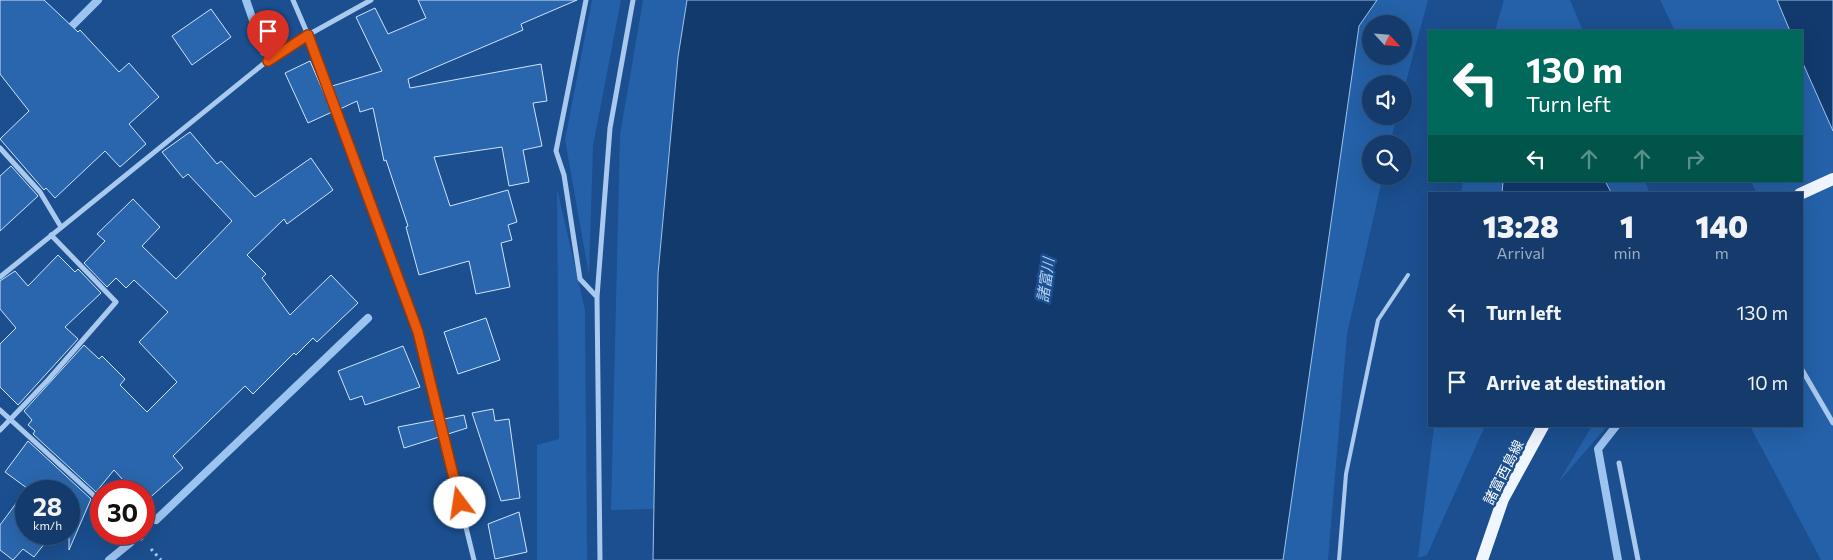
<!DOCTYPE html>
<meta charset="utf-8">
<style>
body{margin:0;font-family:Commissioner,"Noto Sans JP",sans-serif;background:#214673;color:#f1f3f6;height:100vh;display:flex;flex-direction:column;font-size:19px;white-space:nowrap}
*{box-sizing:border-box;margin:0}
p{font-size:16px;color:#9dadc1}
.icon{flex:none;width:28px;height:28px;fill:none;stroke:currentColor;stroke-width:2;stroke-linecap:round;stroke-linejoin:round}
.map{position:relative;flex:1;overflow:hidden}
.panel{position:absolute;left:1428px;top:192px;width:375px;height:235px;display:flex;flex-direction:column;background:#143b6b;border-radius:0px;box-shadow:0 5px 20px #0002,0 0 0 1px #33557e}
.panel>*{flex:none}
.guide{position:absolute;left:1428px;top:30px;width:375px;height:152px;border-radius:0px;box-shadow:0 5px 20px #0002,0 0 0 1px #33557e;background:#00695c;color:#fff;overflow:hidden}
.needle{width:32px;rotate:116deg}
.tools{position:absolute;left:1362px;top:15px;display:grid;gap:10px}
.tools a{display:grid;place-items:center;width:50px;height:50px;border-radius:50%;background:#143b6b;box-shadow:0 5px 20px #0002,0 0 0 1px #33557e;font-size:25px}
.speed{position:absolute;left:15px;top:480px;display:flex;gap:10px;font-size:25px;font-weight:700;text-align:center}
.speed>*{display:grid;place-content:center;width:65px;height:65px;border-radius:50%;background:#143b6b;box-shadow:0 5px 20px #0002,0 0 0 1px #33557e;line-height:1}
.speed small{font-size:12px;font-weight:400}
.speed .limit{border:8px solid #d22;background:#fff;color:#111}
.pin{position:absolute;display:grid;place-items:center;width:42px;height:42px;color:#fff;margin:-51px -21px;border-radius:50% 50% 50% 0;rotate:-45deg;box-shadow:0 0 5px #0007}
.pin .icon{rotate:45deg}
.me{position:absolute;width:55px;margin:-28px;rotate:346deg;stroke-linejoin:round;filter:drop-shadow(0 0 4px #0008)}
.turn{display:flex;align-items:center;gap:18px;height:105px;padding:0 15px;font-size:22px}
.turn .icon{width:65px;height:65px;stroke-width:2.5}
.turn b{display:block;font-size:35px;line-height:42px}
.lanes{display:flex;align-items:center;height:48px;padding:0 15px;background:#0003;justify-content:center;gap:25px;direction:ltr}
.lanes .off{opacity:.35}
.eta{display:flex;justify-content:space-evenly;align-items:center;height:85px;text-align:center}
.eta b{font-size:30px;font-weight:800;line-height:35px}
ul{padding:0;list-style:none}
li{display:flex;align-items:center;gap:15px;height:70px;padding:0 15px}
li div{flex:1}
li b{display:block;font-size:19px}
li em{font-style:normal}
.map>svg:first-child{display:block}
.green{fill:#2461a8;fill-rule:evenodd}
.water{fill:#123a6d;stroke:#9cc4f0}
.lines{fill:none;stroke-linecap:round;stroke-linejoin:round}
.stream{stroke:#9cc4f0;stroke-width:8}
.building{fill:#2a66ad;stroke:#cfe3fa}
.path{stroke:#a9c9ee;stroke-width:3;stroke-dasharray:2.5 4;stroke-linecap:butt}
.service{stroke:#a9c9ee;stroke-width:4}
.minor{stroke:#a9c9ee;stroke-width:5}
.primary{stroke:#f0f6ff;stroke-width:12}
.route-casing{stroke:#983908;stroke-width:12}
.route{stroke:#ea580c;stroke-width:9}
.labels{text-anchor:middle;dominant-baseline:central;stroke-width:5;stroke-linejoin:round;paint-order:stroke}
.street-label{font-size:14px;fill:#fff;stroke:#1b4f8f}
.water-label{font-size:15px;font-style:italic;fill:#b5d3f5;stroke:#1b4f8f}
</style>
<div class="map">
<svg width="1833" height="560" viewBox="0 0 1833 560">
<rect width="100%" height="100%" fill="#1b4f8f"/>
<path class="green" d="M592,0h29l-28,146 -4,129 -24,-135z
M643,0h71l-61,560 1,-51 -43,1 9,-375z
M1323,0h105l-24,89v-5h-33v32h26l-7,28h-19v32h12l-36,158 -19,226h-62zM1371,24h33v32h-33z
M1504,0h66l13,31h-88z
M1660,0h141l32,74v486h-12l-71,-134h51v-232h-44l-6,-13h50v-150h-126z
M1463,181h182l5,13h-189z
M557,189l28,121 2,250h-50v-115l22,-6z
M1434,426h51l-58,129 -9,3z
M1592,426h15l-49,57z"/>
<path class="water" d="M687,0h690l-18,26 -76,534h-630l5,-286 20,-217z
M1777,0h56v131l-32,-72v-28h-11z
M1503,181h102l7,13h-110z"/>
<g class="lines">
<path class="stream" d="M246,0l18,52
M66,32l32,-32
M1616,426l-18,23 20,111
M156,520l212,-202
M109,560l21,-17"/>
</g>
<path class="building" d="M0,0h44l34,32 2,-2 39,42 10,-9 30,34 -30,27 17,20 -26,23 -15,-16 -50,47 -9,-10 -2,2 -44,-51 29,-28 -29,-37z
M418,0h159l-56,24 2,6 -115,49 2,9 131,-24 6,37 -14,2 9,43 -19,4 6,32 -20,4 -7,-39 -68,10 16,49 58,-16 9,32 -9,3 4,15 -11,3 9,44 -34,7 -7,-33 -50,14 -13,-48 2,-1 -22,-66 -2,1 -11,-53 -13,4 -3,-11 -17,8 -8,-23 50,-15 -26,-54 19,-9 13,26 38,-16z
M211,9l20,28 -39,28 -20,-29z
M310,61l22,51 -24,11 -23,-50z
M190,132l27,32 4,-3 34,36 56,-39 22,32 -46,34 -3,-5 -37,36 19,19 -4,4 28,37 41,-40 27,28 -41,39 -4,-4 -17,17 -2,-2 -41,41 -8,-8 -72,70 10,12 -39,35v-12h-11l-19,-21 -18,22 -63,-58 2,-3 -7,-6 4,-5 -8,-9 60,-66 15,14 3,-3 23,23 -5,6 27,27 30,-30 -38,-40 29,-30 -34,-32 -8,8 -10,-10 -9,9 -23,-24 21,-22 -8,-7 36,-35 27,28 -18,19 34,33 56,-58 -44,-47 -5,4 -21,-26z
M11,166l27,30 -38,35v-55z
M58,255l17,17 3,-3 23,24 -36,34 13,12 -60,66 -18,-18v-43l16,-16 -16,-19v-28l15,-10 13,15z
M486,318l14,42 -42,14 -14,-42z
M403,346l17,41 -55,18 -3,-9 -12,4 -12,-29z
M493,409l2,12 14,-2 11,79 -19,3 -29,-88z
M464,415l3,13 -19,6 -4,-15z
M435,420l4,17 -35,11 -6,-21z
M28,441l63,58 -22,51v-59h-38l-26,-19z
M26,490v44h26l-18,23 -11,-8 -10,11 -13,-10v-25z
M519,512l8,40 -32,7 -7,-35z"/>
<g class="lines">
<path class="path" d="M151,549l10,11"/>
<path class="service" d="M1339,560l7,-86 32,-154 30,-45"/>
<path class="minor" d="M293,0l15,35 110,297 56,228
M586,0l-30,151 8,24 16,104 17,18
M0,148l40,44 21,35
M0,277l267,-216 41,-26 63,-35
M1801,368l32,55
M0,410l101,92
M0,430l48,-50 68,-78 -65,-67
M1619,463l19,97
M136,534l5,4
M600,560l-3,-263 13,-169 23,-128"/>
<path class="primary" d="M1800,194l33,-15
M1482,560l21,-61 40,-73"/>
</g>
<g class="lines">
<g class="route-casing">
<path id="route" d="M268,61l40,-26 110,297 42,171"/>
</g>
<use href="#route" class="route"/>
</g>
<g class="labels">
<g class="street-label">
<text transform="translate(1503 472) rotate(-63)">諸富西島線</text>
</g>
<g class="water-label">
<text transform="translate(1045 280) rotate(-82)">諸富川</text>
</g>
</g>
</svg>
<div class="tools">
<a><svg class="needle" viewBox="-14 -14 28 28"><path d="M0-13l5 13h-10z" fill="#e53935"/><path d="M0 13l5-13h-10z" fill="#9dadc1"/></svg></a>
<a><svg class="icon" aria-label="sound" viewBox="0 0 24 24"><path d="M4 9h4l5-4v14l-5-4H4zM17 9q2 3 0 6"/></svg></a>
<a><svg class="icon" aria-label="search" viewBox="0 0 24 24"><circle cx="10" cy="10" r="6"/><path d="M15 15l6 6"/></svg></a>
</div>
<div class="speed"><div>28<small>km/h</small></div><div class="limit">30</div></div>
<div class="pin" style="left:268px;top:61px;background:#d93025"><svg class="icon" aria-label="arrive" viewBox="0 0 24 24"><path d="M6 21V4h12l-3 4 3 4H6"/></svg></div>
<svg class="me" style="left:460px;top:503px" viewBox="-20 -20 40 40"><circle r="19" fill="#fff"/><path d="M0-13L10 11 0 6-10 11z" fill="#ea580c"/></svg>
<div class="guide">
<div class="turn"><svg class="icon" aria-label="left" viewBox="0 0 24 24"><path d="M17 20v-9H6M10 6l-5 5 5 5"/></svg><div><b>130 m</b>Turn left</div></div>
<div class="lanes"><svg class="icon" aria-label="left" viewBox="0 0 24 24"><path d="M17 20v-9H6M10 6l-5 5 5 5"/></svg><svg class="icon off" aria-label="ahead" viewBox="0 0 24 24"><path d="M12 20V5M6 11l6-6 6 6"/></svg><svg class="icon off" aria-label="ahead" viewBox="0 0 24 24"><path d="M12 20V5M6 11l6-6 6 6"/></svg><svg class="icon off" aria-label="right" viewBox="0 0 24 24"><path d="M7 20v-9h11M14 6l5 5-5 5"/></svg></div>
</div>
<section class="panel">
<div class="eta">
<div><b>13:28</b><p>Arrival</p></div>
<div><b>1</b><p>min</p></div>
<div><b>140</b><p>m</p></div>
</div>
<ul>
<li><svg class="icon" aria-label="left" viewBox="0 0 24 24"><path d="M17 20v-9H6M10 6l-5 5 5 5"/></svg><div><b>Turn left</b></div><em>130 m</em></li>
<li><svg class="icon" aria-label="arrive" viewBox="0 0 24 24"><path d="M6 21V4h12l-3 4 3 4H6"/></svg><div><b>Arrive at destination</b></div><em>10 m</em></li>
</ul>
</section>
</div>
